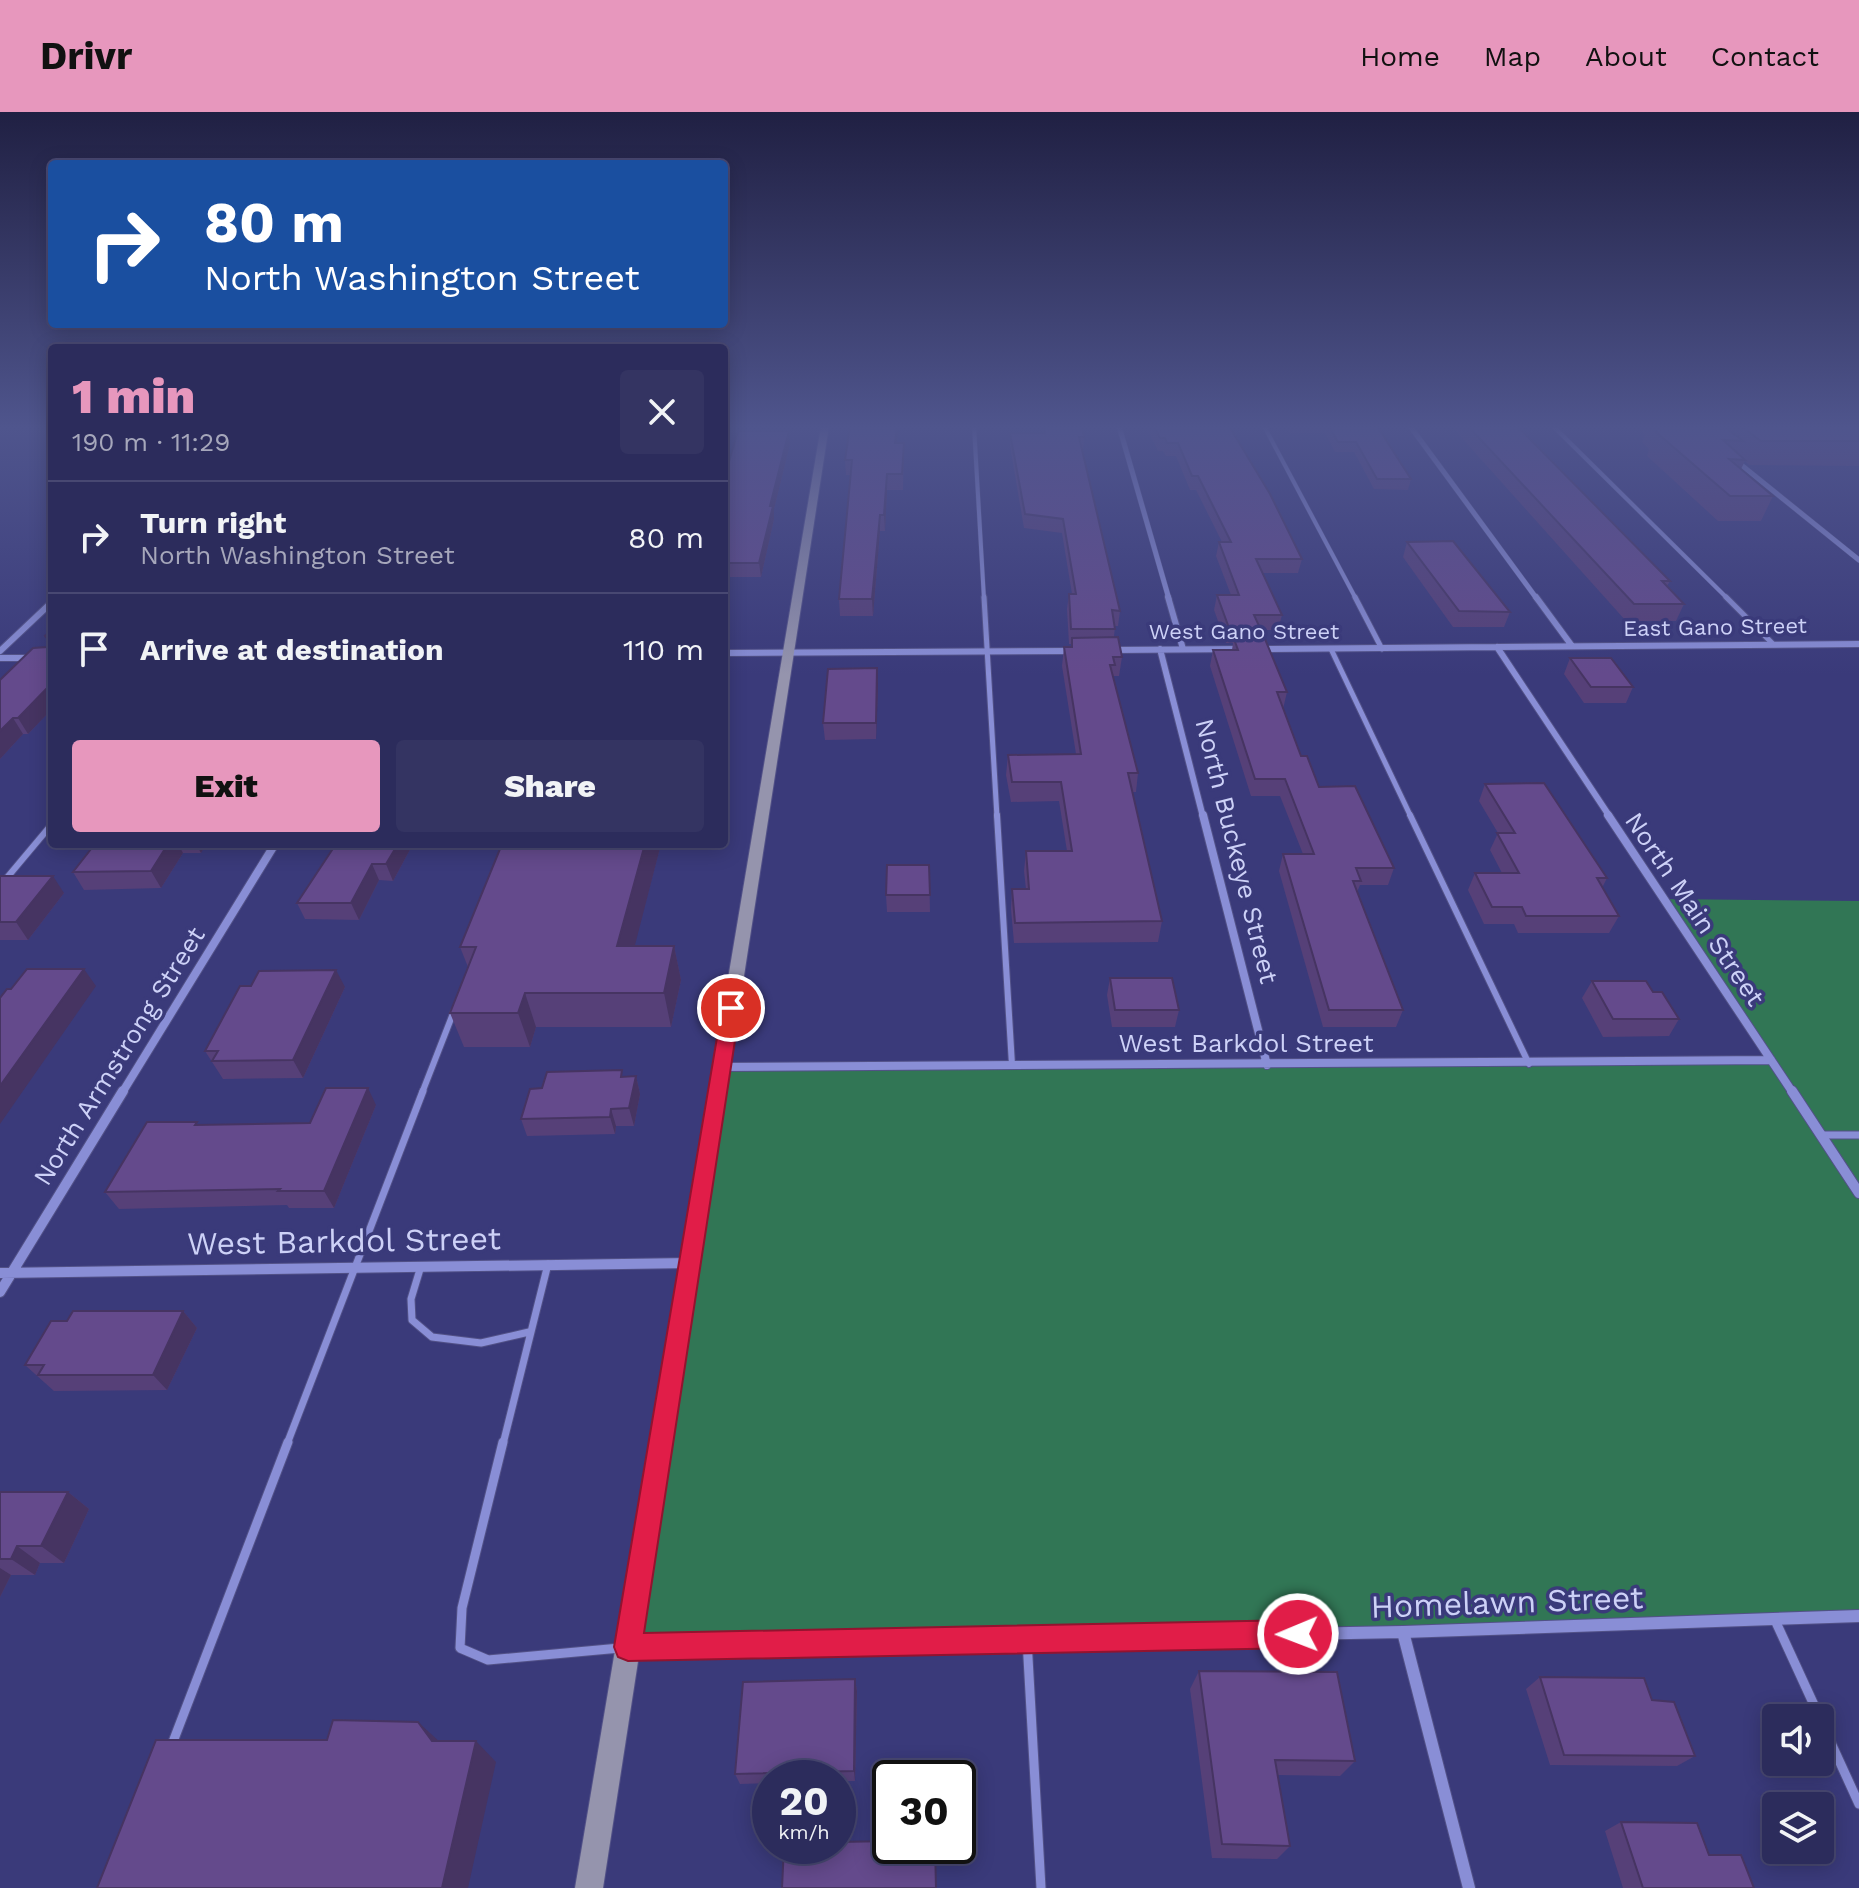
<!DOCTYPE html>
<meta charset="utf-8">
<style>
body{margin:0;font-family:"Work Sans",sans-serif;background:#343462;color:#f1f3f6;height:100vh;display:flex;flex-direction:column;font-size:30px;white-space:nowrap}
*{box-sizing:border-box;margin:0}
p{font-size:26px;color:#a6a7bb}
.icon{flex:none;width:44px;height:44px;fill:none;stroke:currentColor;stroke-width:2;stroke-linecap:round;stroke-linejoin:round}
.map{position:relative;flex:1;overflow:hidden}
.side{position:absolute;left:48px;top:232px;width:680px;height:504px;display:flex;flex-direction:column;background:#2c2c5c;border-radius:8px;box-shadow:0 4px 20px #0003,0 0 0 2px #484872}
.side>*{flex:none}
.guide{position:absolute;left:48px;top:48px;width:680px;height:168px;border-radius:8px;box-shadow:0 4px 20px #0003,0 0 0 2px #484872;background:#1a4fa0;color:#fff;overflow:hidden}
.fabs{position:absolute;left:1762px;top:1592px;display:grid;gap:16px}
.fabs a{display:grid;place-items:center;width:72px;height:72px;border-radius:8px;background:#2c2c5c;box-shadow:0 4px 20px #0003,0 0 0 2px #484872;font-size:40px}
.speed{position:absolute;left:752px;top:1648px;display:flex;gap:16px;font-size:40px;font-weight:700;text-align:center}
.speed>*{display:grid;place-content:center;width:104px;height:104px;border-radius:50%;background:#2c2c5c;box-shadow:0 4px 20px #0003,0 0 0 2px #484872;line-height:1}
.speed small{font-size:20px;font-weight:400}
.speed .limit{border:4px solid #111;border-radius:12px;background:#fff;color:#111}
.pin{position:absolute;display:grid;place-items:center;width:68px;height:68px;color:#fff;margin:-34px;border:4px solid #fff;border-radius:50%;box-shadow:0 2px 8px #0007}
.me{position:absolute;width:88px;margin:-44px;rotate:269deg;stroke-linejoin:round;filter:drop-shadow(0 0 6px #0008)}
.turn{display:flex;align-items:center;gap:28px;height:168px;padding:0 24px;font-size:36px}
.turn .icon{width:104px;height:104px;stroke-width:2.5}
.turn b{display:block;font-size:56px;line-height:68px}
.round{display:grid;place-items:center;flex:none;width:84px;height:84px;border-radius:8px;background:#343462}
.headline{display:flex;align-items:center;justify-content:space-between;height:136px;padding:0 24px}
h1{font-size:48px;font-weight:800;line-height:60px;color:#e797bd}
.primary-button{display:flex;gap:16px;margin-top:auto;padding:16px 24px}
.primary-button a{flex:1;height:92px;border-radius:8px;background:#e797bd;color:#111;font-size:32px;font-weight:800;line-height:92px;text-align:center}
.primary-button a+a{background:#343462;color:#f1f3f6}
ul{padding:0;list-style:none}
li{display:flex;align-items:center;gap:24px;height:112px;padding:0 24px;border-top:2px solid #484872}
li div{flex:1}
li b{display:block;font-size:30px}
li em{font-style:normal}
header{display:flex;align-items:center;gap:48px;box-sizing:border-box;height:112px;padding:0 40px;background:#e797bd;color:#111}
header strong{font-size:38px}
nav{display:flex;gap:44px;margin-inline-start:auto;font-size:28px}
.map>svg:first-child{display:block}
.green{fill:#317655}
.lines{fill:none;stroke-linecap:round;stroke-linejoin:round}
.lane-far4-casing{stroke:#525187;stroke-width:5}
.lane-far3-casing{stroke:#525187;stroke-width:7}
.lane-far2-casing{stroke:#525187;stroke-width:8}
.lane-far1-casing{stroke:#525187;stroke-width:9}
.lane-casing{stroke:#525187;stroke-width:11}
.street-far4-casing{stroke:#525187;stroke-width:6}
.street-far3-casing{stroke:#525187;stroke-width:8}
.street-far2-casing{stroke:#525187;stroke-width:10}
.street-far1-casing{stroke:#525187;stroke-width:12}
.street-casing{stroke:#525187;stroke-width:14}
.secondary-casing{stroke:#525187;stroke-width:2}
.lane-far4{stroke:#898ed6;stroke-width:4}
.lane-far3{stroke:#898ed6;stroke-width:5}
.lane-far2{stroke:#898ed6;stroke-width:6}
.lane-far1{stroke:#898ed6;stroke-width:7}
.lane{stroke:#898ed6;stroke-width:9}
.street-far4{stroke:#898ed6;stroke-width:5}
.street-far3{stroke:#898ed6;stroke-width:6}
.street-far2{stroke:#898ed6;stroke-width:8}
.street-far1{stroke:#898ed6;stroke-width:10}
.street{stroke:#898ed6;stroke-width:12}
.secondary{fill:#9594ad;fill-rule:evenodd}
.wall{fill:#564078}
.shaded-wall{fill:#463462}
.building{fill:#644a8c;stroke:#463462;stroke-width:2}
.route{fill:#e11d48;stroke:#92132f;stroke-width:2}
.labels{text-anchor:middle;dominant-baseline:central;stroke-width:7;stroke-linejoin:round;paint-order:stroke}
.far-street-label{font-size:22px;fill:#cdd1f7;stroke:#3a3a7a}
.street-label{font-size:26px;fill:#cdd1f7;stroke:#3a3a7a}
.near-street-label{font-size:32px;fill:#cdd1f7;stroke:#3a3a7a}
</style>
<header>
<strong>Drivr</strong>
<nav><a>Home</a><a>Map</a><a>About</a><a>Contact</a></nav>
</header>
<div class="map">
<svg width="1859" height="1776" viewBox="0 0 1859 1776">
<rect width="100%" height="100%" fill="#3a3a7a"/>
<path class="green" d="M1664,787l195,2v716l-1231,30 94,-580 1048,-7z"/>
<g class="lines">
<g class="lane-far4-casing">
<path id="lane-far4" d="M974,314l10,173
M1264,314l92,173
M1553,314l175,173"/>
</g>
<g class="lane-far3-casing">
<path id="lane-far3" d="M984,485l13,220
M1355,485l27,52
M1726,485l47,47
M1331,537l80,168"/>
</g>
<g class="lane-far2-casing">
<path id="lane-far2" d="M997,703l15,250
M1410,703l119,249
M0,774l52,-62
M422,981l32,-82"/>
</g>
<g class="lane-far1-casing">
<path id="lane-far1" d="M1823,1023h36
M421,1154l-10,33 1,21 20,17 49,6 48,-11
M287,1332l136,-353
M503,1332l45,-180"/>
</g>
<g class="lane-casing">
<path id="lane" d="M503,1330l-41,166 -2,40 28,12 132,-12
M1774,1506l46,100
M1027,1528l14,248
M1820,1607l39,85
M171,1635l117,-305"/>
</g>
<g class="street-far4-casing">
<path id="street-far4" d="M1119,314l50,173
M1410,314l127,173
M1735,348l124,100"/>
</g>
<g class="street-far3-casing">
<path id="street-far3" d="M1168,485l15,52
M1536,485l36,49
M1497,535l113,170
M1160,537l43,168
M1261,537l598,-5
M1113,538l130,-1
M0,539l52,-49
M724,541l347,-2
M0,546h52"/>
</g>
<g class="street-far2-casing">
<path id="street-far2" d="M1203,703l64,250
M1608,703l185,278
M722,955l1049,-7
M122,981l153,-249"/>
</g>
<g class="street-far1-casing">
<path id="street-far1" d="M1792,979l67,102
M0,1161l689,-10
M0,1180l123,-201"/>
</g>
<g class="street-casing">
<path id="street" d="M1403,1520l66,256
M632,1535l771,-15 456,-16"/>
</g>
<g class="secondary-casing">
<path id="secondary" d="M821,314h8l-226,1462h-28z"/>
</g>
<use href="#lane-far4" class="lane-far4"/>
<use href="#lane-far3" class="lane-far3"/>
<use href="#lane-far2" class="lane-far2"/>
<use href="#lane-far1" class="lane-far1"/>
<use href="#lane" class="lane"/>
<use href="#street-far4" class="street-far4"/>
<use href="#street-far3" class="street-far3"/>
<use href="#street-far2" class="street-far2"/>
<use href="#street-far1" class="street-far1"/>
<use href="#street" class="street"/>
<use href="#secondary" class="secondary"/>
</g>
<path class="wall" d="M1041,314h41l2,11 -1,13h-1l38,161 -2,15h-3l-1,11 8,20 -3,19h-6l25,97 -2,19h-4l30,129 -4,21 -144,1 -3,-34 1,-20h14l-2,-18 2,-20h41l-8,-50 -48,1 -5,-27 2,-20 68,-1 -14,-88 2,-19h7v-3h-2l-2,-35 2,-15h3l-10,-61 -38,-5 -14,-82v-13h32z
M1146,314h83l73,133 -4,14h-36l20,42 -4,15h-19l-2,9 30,53 -4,17 18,47 18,31 75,81 -6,17h-28l-3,7 46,118 -7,17h-73l-44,-156 4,-17h20l-23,-58h-29l-41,-130 3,-16h19l1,-7h-7l-12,-33 3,-15h14l-15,-39 3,-14h3l-26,-52h-6l-14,-34h-10l-3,-5h-5z
M1286,314h91l34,53 -3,11 -34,-1 -20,-37h-19l-10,-19h-35z
M1451,314h66l153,155 -3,5 17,18 -8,17h-50z
M1636,314h223v40l-110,-1 -4,-4 -4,8 32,27 -12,25h-43l-71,-65 2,-7 -7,-7 3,-7z
M897,331h7l-1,47h-16l-2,41h-5l-7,85h-33l-1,-17 12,-124h-5l-1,-15z
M790,332l-16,65v10l-13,58h-37v-112h4z
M1407,430l103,70 -6,15h-51l-50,-70z
M52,518v79l-24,25h-5l-23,25v-79l47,-33 1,-4 -3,-7z
M1570,546l63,29 -7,16h-42l-20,-29z
M878,572l-2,55 -51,1 -2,-17z
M1485,672l122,94 -5,10 17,28 -10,17h-91l-4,-9h-30l-16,-34 7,-17h27l-12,-23 8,-17 -19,-32z
M95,732h111l-5,9h-18l-22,35 -77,2 -11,-18z
M336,732h77l-20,37 -14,-1 -20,40 -54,-1 -8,-16z
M502,732h159l-27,102h40l7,34 -10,47h-135l-6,20h-66l-14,-34 18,-46 -8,-20z
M929,753l1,47h-43l-1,-17z
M0,764l64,17 -36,47h-28z
M1110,866l69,32 -4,17h-63l-5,-32z
M1592,869l61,11 26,27 -10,17 -66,1 -21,-39z
M345,875l-42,91 -80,1 -18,-28z
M636,964l4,18 -6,32h-18l-1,8 -88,2 -6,-17 21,-31 82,-11z
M376,993l-42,103h-45l-2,-3 -168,4 -14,-17 94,-67 111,-2z
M183,1199l14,17 -30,62 -113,1 -29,-26 42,-44z
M0,1380h68l21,17 -25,54h-24l-5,12h-24l-11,22z
M1199,1559l156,90 -15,15 -62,-1 12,71 -13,13 -65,-1 -22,-169z
M1540,1565l112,23 43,56 -18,10 -127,-1 -24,-76z
M855,1567l2,12 -2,90h-17v-3h-68v5l-30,1 -5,-10z
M1621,1710l88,33 45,33h-131l-18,-57z"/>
<path class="shaded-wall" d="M897,314h2l-4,32v-15z
M789,319l1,13 -16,65v10l-13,58 -2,-14 11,-57z
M887,362v16l-2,41 -1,-16z
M880,403v16l-7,85 -1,-17z
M877,556l1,16 -2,55v-16z
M52,571v26l-24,25 -10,-16z
M13,606l10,16 -23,25v-28z
M168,732h10l5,9 -22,35 -10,-17z
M196,732h10l-5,9z
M398,732h15l-20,37 -7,-17z
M645,732h16l-35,136 -9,-34z
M372,752l7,16 -20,40 -8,-17z
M53,764l11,17 -36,47 -12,-18z
M674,834l7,34 -10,47 -7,-34z
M84,857l12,17 -96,138v-38z
M336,858l9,17 -42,91 -10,-18z
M525,881l11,34 -6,20 -12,-34z
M636,964l4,18 -6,32 -5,-18z
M368,976l8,17 -42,103 -10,-17z
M611,997l5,17 -1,8 -5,-17z
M183,1199l14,17 -30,62 -14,-15z
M68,1380l21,17 -25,54 -23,-17z
M17,1434l23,17 -5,12 -24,-16z
M0,1456l11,7 -11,22z
M855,1567l2,12 -2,90 -1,-10z
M418,1610l23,21 -9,-2z
M476,1629l20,21 -28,126h-26z"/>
<path class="building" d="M850,314h47l-2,17h9l-2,31h-15l-3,41h-4l-8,84h-33l13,-139h-7z
M1044,314h38l2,11h-5l41,174 -8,-1 3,19h-44l-2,-35h7l-13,-75 -38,-5 -15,-81h35z
M1154,314h75l41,68 32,65h-46l26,56h-28l6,13h-31l-12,-33h22l-20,-53h12l-33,-66h-6l-14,-33h-11l-2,-5h-5z
M1329,314h48l34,53h-34l-21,-37h-18z
M1468,314h49l153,155h-8l22,23h-50z
M1660,314h64l19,15 -20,-1 22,20 -16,-1 44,37h-43l-74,-64z
M1741,314h118v15h-98z
M738,319h51l-19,75h3l-14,57h-35v-98h4z
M1453,429l57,71 -51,-1 -52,-69z
M52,518v53l-34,35h-5l-13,13v-51l33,-32 14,-1 2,-6 -4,-5z
M1118,525l4,20h-9l2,8h-5l28,108h-10l34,148 -147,2 -3,-34h17l-3,-38h46l-11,-69h-49l-4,-27 73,-1 -17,-107h8v-9z
M1234,527h31l22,53h-10l24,64h6l12,31 36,-1 39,82h-38l5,13h-8l50,129h-74l-46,-156h31l-29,-75h-30l-42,-129h25z
M1570,546h41l22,29h-42z
M877,556l-1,55h-53l5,-54z
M1544,671l63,95h-10l22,38h-93l-4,-9h-30l-17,-34h44l-22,-40h18l-30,-49z
M95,732h73l-17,27 -78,1z
M336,732h62l-12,20h-14l-21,39h-54z
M502,732h143l-28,102h57l-10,47h-139l-7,20h-68l26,-66h-16z
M887,753h42l1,30h-44z
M0,764h53l-37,46h-16z
M27,857h57l-84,117v-88l7,-9h4z
M336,858l-43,90 -81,1 6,-10h-13l35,-65h11l8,-15z
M1110,866h62l7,32h-64z
M1592,869h54l7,11h9l17,27h-66z
M622,958l-1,7 15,-1 -7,32 -18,1 -1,8 -89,2 9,-30 12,-1 5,-16z
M326,976h42l-44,103h-46l2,-2 -175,3 42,-70h50l-2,3 115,-2z
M73,1199h110l-30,64h-115l6,-10h-19l26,-44h16z
M0,1380h68l-27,54h-24l-6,13h-11z
M1199,1559l138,1 18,89 -80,-1 15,86 -68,-2z
M1540,1565l104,1 8,22 22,2 21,54 -131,-1z
M855,1567l-1,92 -119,3 8,-92z
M333,1608l85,2 14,19h44l-34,147h-345l59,-148h171z
M1621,1710l76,1 12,32h32l13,33h-111z
M890,1729v5h45l1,42h-154l2,-42h54v-4z"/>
<linearGradient id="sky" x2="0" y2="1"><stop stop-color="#202043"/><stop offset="0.56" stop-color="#4f558d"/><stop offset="1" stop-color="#4f558d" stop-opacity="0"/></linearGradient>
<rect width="1859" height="563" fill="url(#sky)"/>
<path class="route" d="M731,889l9,7 -96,625 654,-13 10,4 4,10 -4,10 -10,4 -670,13 -10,-4 -4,-10 108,-639z"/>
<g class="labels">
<g class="far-street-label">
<text transform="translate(1715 515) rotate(-1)">East Gano Street</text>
<text x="1244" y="519">West Gano Street</text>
</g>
<g class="street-label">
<text transform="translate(1237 739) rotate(76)">North Buckeye Street</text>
<text transform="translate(1695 797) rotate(56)">North Main Street</text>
<text x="1246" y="931">West Barkdol Street</text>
<text transform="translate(119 944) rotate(-58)">North Armstrong Street</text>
</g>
<g class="near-street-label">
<text transform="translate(344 1129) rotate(-1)">West Barkdol Street</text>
<text transform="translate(1507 1490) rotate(-2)">Homelawn Street</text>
</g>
</g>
</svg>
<div class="fabs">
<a><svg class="icon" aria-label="sound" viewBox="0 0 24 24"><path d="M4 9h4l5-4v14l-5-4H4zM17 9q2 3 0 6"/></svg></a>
<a><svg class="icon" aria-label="layers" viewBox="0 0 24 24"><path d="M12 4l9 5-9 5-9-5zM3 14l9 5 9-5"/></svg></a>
</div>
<div class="speed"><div>20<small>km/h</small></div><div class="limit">30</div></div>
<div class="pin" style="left:731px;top:896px;background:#d93025"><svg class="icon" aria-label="arrive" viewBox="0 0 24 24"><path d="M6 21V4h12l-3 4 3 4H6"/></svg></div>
<svg class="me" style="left:1298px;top:1522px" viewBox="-20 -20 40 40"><circle r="17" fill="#e11d48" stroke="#fff" stroke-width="3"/><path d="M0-11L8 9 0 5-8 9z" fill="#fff"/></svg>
<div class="guide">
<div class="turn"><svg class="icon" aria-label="right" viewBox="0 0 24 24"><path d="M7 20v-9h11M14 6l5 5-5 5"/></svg><div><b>80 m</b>North Washington Street</div></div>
</div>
<section class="side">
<div class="headline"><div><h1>1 min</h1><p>190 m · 11:29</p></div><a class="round"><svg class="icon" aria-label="close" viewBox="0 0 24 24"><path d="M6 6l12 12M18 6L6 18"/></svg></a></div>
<ul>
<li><svg class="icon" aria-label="right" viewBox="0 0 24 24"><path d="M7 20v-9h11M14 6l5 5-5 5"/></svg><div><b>Turn right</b><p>North Washington Street</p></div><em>80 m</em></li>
<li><svg class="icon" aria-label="arrive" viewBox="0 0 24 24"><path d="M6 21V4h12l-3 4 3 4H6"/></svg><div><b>Arrive at destination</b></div><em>110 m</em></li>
</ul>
<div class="primary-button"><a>Exit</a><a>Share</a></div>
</section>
</div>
